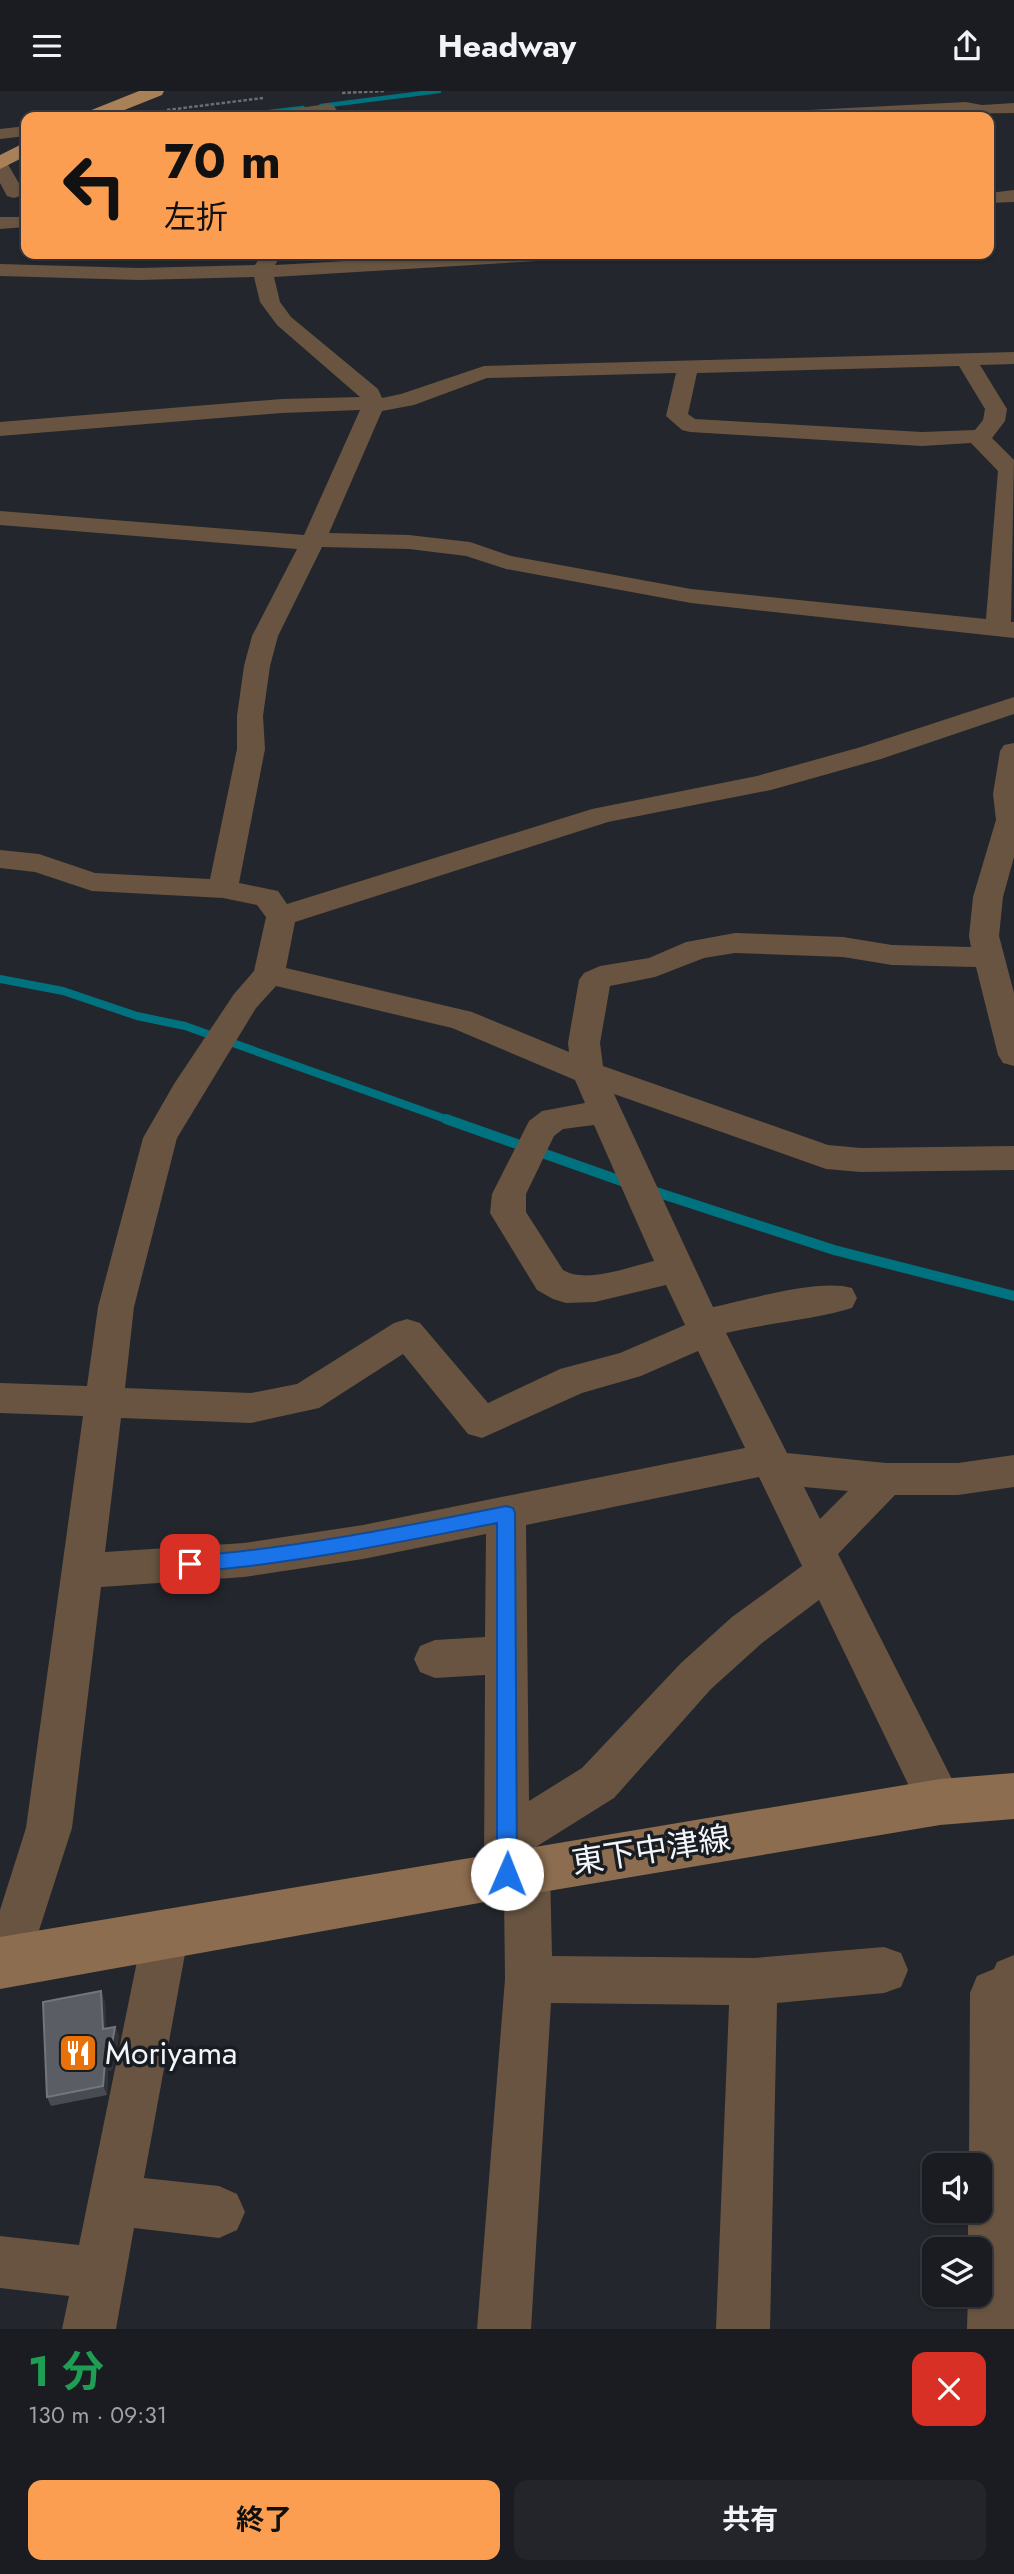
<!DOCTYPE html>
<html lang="ja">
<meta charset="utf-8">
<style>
body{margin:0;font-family:Jost,"Noto Sans JP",sans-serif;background:#23252a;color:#f1f3f6;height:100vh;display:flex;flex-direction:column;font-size:26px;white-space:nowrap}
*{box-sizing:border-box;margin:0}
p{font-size:23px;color:#9fa1a5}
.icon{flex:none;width:38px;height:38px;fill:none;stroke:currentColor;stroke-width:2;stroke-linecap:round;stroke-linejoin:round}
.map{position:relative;height:2238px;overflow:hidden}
.details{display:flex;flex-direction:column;background:#1a1c21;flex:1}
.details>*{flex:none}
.top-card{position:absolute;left:21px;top:21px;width:973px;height:147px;border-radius:14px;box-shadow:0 2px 5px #0004,0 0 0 2px #383a3f;background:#fb9e51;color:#111;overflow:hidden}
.controls{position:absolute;left:922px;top:2062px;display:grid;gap:14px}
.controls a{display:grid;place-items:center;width:70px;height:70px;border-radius:14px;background:#1a1c21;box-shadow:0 2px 5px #0004,0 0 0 2px #383a3f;font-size:35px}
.pin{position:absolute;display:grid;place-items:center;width:60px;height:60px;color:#fff;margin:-30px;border-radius:14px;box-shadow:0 4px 10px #0006}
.me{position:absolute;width:77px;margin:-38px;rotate:1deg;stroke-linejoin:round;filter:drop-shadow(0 0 5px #0008)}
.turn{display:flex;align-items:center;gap:24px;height:147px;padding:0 28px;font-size:32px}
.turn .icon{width:91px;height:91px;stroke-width:2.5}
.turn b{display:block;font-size:49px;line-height:60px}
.round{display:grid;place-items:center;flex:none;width:74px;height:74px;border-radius:14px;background:#23252a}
.headline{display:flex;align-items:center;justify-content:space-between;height:119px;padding:0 28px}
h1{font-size:42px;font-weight:700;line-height:52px;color:#1e9e55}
.action{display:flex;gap:14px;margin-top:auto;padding:14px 28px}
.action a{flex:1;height:80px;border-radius:14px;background:#fb9e51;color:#111;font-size:28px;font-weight:700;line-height:80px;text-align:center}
.action a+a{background:#23252a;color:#f1f3f6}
header{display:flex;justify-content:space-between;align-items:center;height:91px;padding:0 28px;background:#1a1c21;font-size:32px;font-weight:700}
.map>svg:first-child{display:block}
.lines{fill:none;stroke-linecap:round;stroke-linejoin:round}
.stream-far2{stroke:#00717f;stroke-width:4.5}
.stream-far1{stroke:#00717f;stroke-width:8}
.stream{stroke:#00717f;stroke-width:10}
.path{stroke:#6a6d73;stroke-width:2.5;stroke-dasharray:3.5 2;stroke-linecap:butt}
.minor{fill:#685441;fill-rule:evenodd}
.secondary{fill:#8d6d4f;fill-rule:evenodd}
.primary{fill:#a98159;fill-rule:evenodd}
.wall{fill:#484c52}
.shaded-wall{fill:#31353b}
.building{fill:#5a5e64;stroke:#72767b;stroke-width:2}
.route{fill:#1a73e8;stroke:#114b97;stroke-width:2}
.labels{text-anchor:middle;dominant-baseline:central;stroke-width:7;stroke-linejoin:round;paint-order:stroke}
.near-street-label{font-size:32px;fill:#f2f5f9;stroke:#191d22}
.near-poi-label{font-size:32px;fill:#f2f5f9;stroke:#191d22;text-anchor:start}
</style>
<header><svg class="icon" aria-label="menu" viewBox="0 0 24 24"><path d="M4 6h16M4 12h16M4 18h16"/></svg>Headway<svg class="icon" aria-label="share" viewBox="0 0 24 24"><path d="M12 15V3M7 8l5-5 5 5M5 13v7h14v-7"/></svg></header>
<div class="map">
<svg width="1014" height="2238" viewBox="0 0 1014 2238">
<rect width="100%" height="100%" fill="#23262c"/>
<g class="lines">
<path class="stream-far2" d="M321,15l118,-15
M225,26l78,-9"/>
<path class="stream-far1" d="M0,888l63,12 74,25 48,10 266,95"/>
<path class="stream" d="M446,1028l181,64
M650,1099l184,60 180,46"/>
<path class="path" d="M342,2l44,-2
M167,19l96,-12"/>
<path class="minor" d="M966,11l16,3 32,-2v10l-253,4 9,-5z
M327,13l6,1 9,12h-17l-2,-2 -61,2 9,-5z
M26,35v10l-26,3v-10z
M0,69l6,1 14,24 6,-1v10l-12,4 -7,-2 -7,-13z
M1014,99v12l-25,1v-10z
M0,126h26v10l-26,2z
M262,163h20l-7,11 195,-11h95l-3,4 -7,2 -281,17 6,25 11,15 87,72 4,9 19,-4 83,-28 530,-14v12l-34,1 27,44 -2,12 -13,17 22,22 -3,162h3v16l-323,-35 -185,-34 -40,-13 -57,-7 -87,-2 -44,89 -8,30 -7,50 2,33 -26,134 39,8 9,13 305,-95 165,-33 104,-29 153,-50v17l-133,45 -110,31 -163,32 -313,100 -9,46 186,44 97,40 -1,-9 11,-63 5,-7 16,-7 49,-8 37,-16 49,-9 108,4 49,8 79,2 -2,-11 4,-39 23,-77 -3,-26 7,-43 4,-6 10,-2v114l-11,40 -4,39 15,57v73l-11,-3 -5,-8 -22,-88 -84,-2 -49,-8 -108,-4 -31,5 -49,19 -45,9 -10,57 3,23 225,79 33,3 153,-2v24l-153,2 -35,-3 -212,-75 99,213c34,-7 107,-29 139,-19l5,10 -5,10c-40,12 -85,15 -126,25l61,120 99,10h72l56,-8v32l-56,8h-63l-57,59 118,233 6,15 -6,15 -16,6 -16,-6 -105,-217 -57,43 -51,46 -97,109 -83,52 12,5 7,15 2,86 202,2 130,-11 17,6 7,17 -7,17 -17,6 -107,10 -7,326h-54l13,-324 -178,-2 -20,326h-54l28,-350 -1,-84 -13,-5 -7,-16 1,-199 -50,3 -15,-6 -6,-13 6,-13 15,-6 50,-3 1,-103 -123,25 -119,18 -143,10 -29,241 -48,149 -17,7 -7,-3v-71l26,-82 57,-412 -83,-3v-30l87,3 11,-79 45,-169 31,-54 60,-90 20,-23 12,-54 -9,-12 -34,-7 -131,-7 -57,-19 -35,-4v-18l39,4 56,19 115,6 27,-130v-33l7,-50 8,-30 45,-87 -297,-24v-14l304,24 56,-125 -78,3 -282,23v-14l282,-23 78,-2 -83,-72 -17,-23 -6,-25 -115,3 -139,-4v-12l139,4 116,-3zM959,275l26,43 -2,11 -8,10 -53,2 -227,-13 -7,-5 9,-41zM676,282l-10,43 16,14 8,2 232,14 49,-3 27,28 -12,148 -295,-30 -180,-33 -41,-14 -61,-7 -80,-2 53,-122 32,-6 73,-27zM276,895l176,42 123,52 10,23 -43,8 -13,10 -37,73 -2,19 47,77 16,9 13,4 29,-1 71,-17 19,40 -65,28 -60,16 -72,34 -68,-80 -13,-4 -13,4 -97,61 -46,9 -126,-5 9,-81 43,-169 79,-130zM594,1034l60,136c-26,6 -67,23 -91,9l-37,-58v-18l28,-58 9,-7zM698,1260l47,97 -382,77 -119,18 -139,9 16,-134 130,5 68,-15 84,-54 65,80 14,4 100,-45 59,-17zM759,1386l43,89 -70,51 -51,46 -99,105 -53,33 -3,-276zM804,1396l44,4 -28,28z
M569,163h47c-9,9 -38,9 -47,0z
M166,1818l17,7 6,16 -45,246 75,8 18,8 8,18 -8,18 -18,8 -85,-10 -18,101h-54l7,-33 -69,-8v-52l79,9 64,-313 6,-16z
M1014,1864v374h-47l1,-35h12v-45h-12v-39h12v-45h-11l1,-172 7,-17 17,-7 3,-7z"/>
<path class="secondary" d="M1014,1682v46l-74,6 -433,73 -507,91v-52l940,-158z"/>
<path class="primary" d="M139,0h25l-2,4 -55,22h-25l2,-4z
M26,51v14l-26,13v-14z"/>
</g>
<path class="wall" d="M105,1910l1,27 9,-1 4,9 -7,34 -4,1 -1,24 -56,11 -4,-9z"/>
<path class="shaded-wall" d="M101,1900l4,10 2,37 -4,-9z
M115,1936l4,9 -7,34 -4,1 -1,24 -4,-9 2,-24z"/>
<path class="building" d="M101,1900l2,38 12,-2 -6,34 -4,1 -2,24 -56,11 -4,-95z"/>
<path class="route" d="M506,1415l7,2 2,5 2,361 -3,7 -7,3 -7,-3 -3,-7v-351c-102,20 -203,41 -307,49l-7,-3 -2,-5 2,-6 7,-2c107,-8 211,-29 316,-50z"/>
<defs>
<g id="restaurant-square" transform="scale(2.0125)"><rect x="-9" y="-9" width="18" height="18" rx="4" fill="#e8710a" stroke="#191d22"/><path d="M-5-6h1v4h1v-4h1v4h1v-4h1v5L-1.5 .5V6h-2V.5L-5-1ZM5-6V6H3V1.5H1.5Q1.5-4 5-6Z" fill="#fff"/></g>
</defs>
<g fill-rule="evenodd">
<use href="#restaurant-square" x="78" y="1962"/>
</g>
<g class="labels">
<g class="near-street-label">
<text transform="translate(651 1759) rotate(-9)">東下中津線</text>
</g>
<g class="near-poi-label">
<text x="105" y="1962">Moriyama</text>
</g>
</g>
</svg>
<div class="controls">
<a><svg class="icon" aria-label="sound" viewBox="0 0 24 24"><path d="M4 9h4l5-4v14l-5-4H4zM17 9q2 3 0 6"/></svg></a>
<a><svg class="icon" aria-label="layers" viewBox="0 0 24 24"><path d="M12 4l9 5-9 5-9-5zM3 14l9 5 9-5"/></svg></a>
</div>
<div class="pin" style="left:190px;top:1473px;background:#d93025"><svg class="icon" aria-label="arrive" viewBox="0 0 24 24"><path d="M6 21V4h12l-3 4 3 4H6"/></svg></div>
<svg class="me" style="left:507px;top:1783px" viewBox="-20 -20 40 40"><circle r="19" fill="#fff"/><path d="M0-13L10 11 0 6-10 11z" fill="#1a73e8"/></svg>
<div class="top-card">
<div class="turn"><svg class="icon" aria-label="left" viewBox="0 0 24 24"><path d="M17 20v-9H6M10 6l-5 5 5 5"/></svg><div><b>70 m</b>左折</div></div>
</div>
</div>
<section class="details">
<div class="headline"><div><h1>1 分</h1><p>130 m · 09:31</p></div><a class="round" style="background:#d93025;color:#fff"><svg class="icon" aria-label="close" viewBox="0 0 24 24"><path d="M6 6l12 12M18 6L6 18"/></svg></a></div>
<div class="action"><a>終了</a><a>共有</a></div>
</section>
